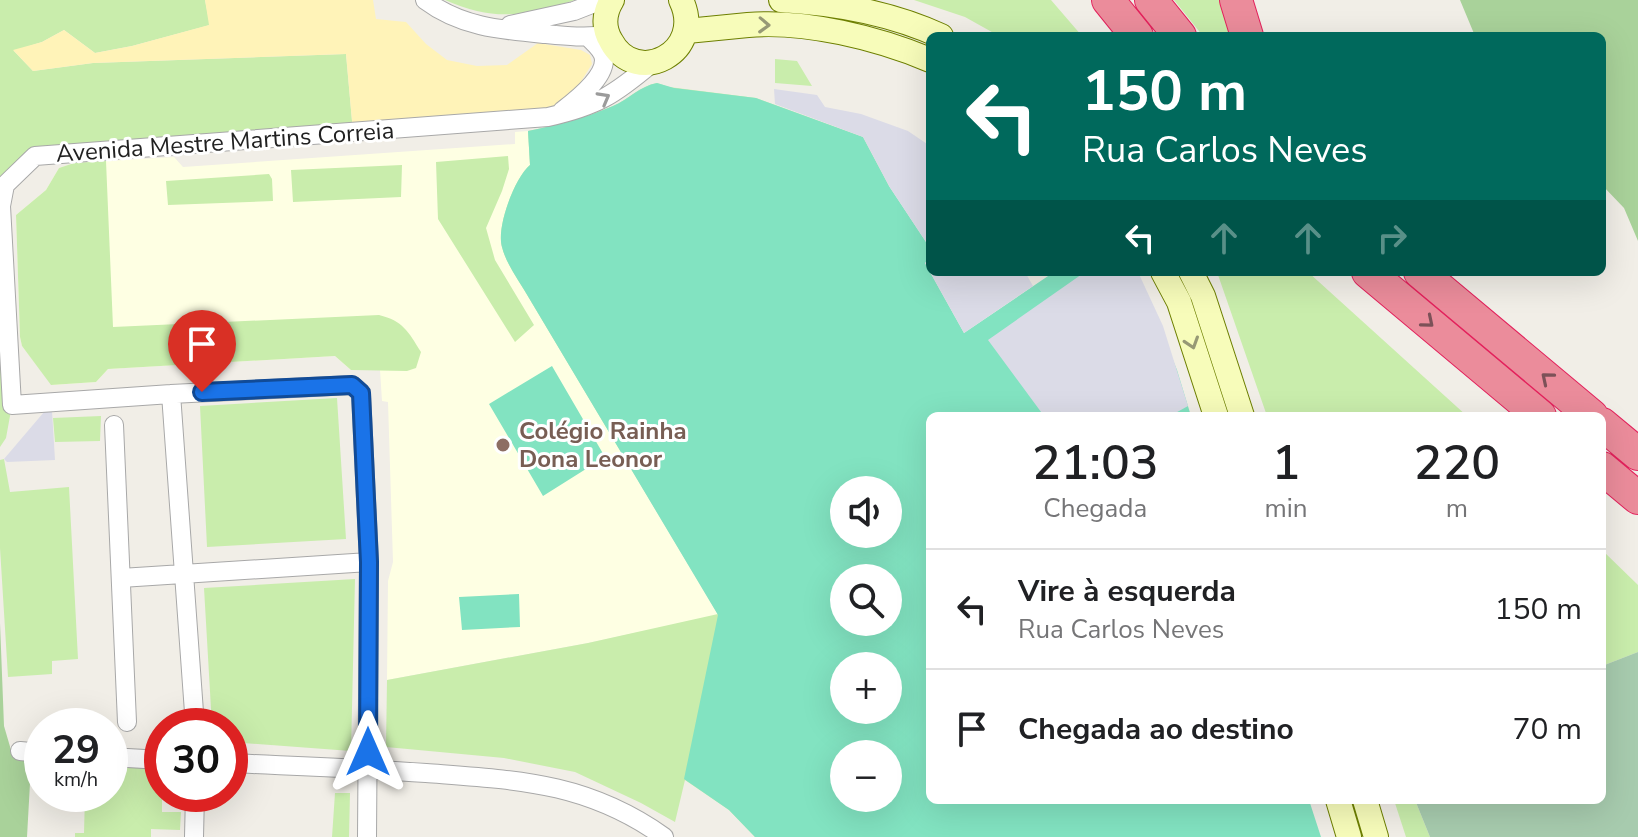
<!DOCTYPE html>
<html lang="pt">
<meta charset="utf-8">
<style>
body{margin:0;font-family:"Nunito Sans",sans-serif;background:#f6f6f6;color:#202124;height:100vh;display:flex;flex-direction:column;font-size:30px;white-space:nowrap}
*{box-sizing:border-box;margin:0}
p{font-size:26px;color:#757577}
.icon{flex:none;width:44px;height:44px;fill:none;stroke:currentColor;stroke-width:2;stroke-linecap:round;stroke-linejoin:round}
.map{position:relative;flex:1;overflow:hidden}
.details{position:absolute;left:926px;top:412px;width:680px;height:392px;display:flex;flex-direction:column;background:#fff;border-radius:12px;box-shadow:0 8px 32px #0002}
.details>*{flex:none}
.banner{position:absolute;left:926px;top:32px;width:680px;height:244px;border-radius:12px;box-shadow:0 8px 32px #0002;background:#00695c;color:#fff;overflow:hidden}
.fabs{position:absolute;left:830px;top:476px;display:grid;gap:16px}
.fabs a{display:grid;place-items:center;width:72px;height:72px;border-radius:50%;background:#fff;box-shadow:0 8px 32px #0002;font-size:40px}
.speed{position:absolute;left:24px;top:708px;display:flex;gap:16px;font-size:40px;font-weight:700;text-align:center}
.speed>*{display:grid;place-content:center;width:104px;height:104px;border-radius:50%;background:#fff;box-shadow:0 8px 32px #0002;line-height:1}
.speed small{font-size:20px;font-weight:400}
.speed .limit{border:12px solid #d22;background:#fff;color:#111}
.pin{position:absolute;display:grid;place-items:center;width:68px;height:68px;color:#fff;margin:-82px -34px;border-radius:50% 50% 50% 0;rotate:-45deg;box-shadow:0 0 8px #0007}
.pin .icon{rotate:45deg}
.me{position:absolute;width:88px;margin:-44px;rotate:0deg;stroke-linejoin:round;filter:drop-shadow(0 0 6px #0008)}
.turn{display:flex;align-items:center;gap:28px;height:168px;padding:0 24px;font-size:36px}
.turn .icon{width:104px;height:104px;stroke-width:2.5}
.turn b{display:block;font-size:56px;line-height:68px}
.lanes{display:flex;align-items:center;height:76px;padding:0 24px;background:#0003;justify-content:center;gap:40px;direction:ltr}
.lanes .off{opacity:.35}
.eta{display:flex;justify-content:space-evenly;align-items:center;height:136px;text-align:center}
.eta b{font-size:48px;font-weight:600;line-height:56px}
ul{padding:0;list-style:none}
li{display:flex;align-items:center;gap:24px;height:120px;padding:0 24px;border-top:2px solid #e0e0e0}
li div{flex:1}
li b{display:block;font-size:30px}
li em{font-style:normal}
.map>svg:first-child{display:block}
.education{fill:#feffe3}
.grass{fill:#c9edac;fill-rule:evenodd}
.forest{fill:#a9d29a}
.sand{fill:#fff3b8}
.cemetery{fill:#a7cbae}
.pitch{fill:#82e3c1;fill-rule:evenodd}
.plaza{fill:#dbdbe7}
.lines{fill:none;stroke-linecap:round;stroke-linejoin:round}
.street-casing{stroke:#a8a8a8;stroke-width:20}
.secondary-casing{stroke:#6d7f00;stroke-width:26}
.highway-casing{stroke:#e3215c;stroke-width:34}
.street{stroke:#fff;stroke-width:18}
.secondary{stroke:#f7fcba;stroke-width:24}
.highway{stroke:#eb8c9b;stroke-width:32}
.oneway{stroke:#979975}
.oneway2{stroke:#9b9b9b}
.oneway3{stroke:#7c5158}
.route-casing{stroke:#114b97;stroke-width:20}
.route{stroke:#1a73e8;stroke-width:14}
.education-dot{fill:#8d6e63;stroke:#fff;stroke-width:3}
.labels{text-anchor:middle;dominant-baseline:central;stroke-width:6;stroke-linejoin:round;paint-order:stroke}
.street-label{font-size:24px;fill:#212121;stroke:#fff}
.education-label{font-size:24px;font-weight:bold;fill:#785e54;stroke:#fff;text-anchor:start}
</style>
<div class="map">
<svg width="1638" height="837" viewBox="0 0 1638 837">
<rect width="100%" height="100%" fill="#f1eee7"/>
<path class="education" d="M528,131l2,34 -29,80 28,53 189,317 -130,28 -201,37 1,-99 5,-19 -5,-160 -6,-1 -2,-31h-29l-16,-14 -227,13 -12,13 -44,3 -30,-39 -2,-9 -4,-122 30,-25 13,-22 15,-5 100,-6 9,10 332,-23v-12z"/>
<path class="grass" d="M0,0h205l5,25 -78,21 -37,7 -31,-23 -22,12 -28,9 19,20 60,-8 253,-9 7,78 -318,24 -30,29 7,220 -6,33 -6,9z
M445,0h130c-50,16 -80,22 -130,0z
M914,0h137l31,36h-83l-34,-19z
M1174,0h53l11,36h-35z
M775,59l22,2 15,25 -37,-3z
M657,83l12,4 87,11 107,39 26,49 -34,18 -31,-53 -39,-30 -32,16 -48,-7 -47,16 -40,33 -12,21 -9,31 -1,23 16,43 138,226 56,15 82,-4v-22l9,-7 28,-56 5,-4v108l-30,18 30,-16v190l-42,-72v-7h-44v28l-106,61 46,82h-29l-26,-27 -44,-30 -10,42 -34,-19 -66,-31 -71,-14 -118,-11 1,-67 201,-37 130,-29 -189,-316c-9,-16 -23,-34 -27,-51 -6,-20 13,-70 28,-82l-2,-34c29,-6 57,-13 85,-25 16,-7 27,-20 44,-23zM844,578h44v44h-44z
M508,156l1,13 -7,22 -16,37 9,32 39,65 -19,17 -77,-123 -2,-57z
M106,161l7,166 266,-12c24,6 29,16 42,37l-5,16 -9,3 -56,-1 -16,-14 -227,13 -12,13 -45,3 -29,-39 -2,-9 -4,-122 30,-25 13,-22 15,-5z
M402,165l-1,32 -108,5 -2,-32z
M269,174l3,5 1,22 -105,4 -2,-24z
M1217,272h91l159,144h-200z
M337,398l9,141 -139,8 -7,-141z
M101,416l-1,25 -45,1 -2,-24z
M4,459l6,33 59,-5 9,172 -26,2v13l-44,3 -8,-129v-88z
M1602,550l36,35v67l-36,14z
M355,579l-4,172 -121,-9v-16h-18l-8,-138z
M110,767l52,2v25h23l-23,2v16h19l-1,18 -29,-1v8h-76v-4h9l1,-39h25z
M335,793h15l-1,44h-17z
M1394,800h21l15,37h-24z"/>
<path class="forest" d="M1460,0h178v241l-14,-33 -22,-23v-149h-127z
M0,623l4,103 7,24 20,15 -4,72h-27z"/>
<path class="sand" d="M205,0h168l3,19 30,3 20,22 21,16 30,6 30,-1 31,-22 43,7 9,5 2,9 -15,24 -29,29 -195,15 -7,-78 -253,9 -60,8 -20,-21 29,-8 22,-12 31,23 37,-7 77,-21z"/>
<path class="cemetery" d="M1638,652v185h-208l-15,-37h187v-134z"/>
<path class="pitch" d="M657,83l17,5 82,10 107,39 26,49 41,62v11l-5,4 39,70 90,-61h83l40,98 14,46h-261v384h379l12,37h-566l-26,-27 -45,-31 34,-164 -189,-317c-9,-16 -23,-34 -27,-51 -6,-20 13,-70 28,-82l-2,-34c29,-6 57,-13 85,-25 16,-7 27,-20 44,-23zM844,490h44v44h-44zM844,578h44v44h-44zM844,666h44v44h-44zM844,754h44v44h-44z
M552,366l53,91 -62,39 -54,-92z
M519,594l1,33 -58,3 -3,-33z"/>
<path class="plaza" d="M774,89l43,6 8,12 36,7 47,17 22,15v102l-41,-62 -26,-49 -88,-33z
M930,259v13h95l8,14 -69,47 -39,-70z
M1085,272h53l25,54 25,80 -18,10h-126l-56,-76z
M52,411l3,49 -48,2 -3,-3 40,-47z"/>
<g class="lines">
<g class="street-casing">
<path id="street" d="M425,0c36,27 76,30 120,34 21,2 41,4 62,1
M510,25l64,-14 28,-11
M562,111c13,-10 42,-32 42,-51 0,-9 -9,-16 -15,-22
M171,394l24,332
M114,425l13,297
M121,578l248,-16
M20,751l22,2
M110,757l52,3
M230,763c65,3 131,5 196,10 91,7 161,9 238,64
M194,837l1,-43
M367,837l2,-275 -8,-169 -9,-8 -181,9 -159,11 -11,-199 4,-21 30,-29 513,-39c49,-11 66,-22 104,-54"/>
</g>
<g class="secondary-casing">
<path id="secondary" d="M612,0c-8,13 -9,28 -1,41 25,47 95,11 70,-41
M781,0c54,3 112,14 160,36
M687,31c20,-2 41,-4 61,-6 57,-5 130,13 182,35
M1163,272l16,30 37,114
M1191,272l12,24 39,120
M1338,800l11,37
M1365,800l11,37"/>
</g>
<g class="highway-casing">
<path id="highway" d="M1108,0l29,36
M1151,0l29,36
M1236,0l11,36
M1368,272l172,144
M1420,272l172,144
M1602,424l36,30
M1602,468l36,30"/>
</g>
<use href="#street" class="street"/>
<use href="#secondary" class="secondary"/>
<use href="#highway" class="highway"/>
</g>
<defs><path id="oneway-chevron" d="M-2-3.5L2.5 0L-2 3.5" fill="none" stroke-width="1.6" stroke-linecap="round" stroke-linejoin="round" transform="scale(2)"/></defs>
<g class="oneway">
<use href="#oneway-chevron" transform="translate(764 25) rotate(2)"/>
<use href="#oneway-chevron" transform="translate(1192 343) rotate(72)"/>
</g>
<use class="oneway2" href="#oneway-chevron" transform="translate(604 98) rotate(-29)"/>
<g class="oneway3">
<use href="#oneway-chevron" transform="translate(1428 322) rotate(40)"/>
<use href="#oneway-chevron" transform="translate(1547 378) rotate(-140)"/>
</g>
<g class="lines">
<g class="route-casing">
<path id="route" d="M202,392l150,-7 9,8 8,169 -1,190"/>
</g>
<use href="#route" class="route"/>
</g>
<circle class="education-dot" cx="503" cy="445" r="8"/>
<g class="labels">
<g class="street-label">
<text transform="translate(225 142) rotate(-4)">Avenida Mestre Martins Correia</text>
</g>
<g class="education-label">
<text x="519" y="431">Colégio Rainha<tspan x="519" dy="28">Dona Leonor</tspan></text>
</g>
</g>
</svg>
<div class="fabs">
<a><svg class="icon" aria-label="sound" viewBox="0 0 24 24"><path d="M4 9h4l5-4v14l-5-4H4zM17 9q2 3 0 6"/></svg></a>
<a><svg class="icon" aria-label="search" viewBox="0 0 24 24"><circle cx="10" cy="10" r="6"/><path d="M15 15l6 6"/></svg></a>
<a>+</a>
<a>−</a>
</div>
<div class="speed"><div>29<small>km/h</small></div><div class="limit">30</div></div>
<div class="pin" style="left:202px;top:392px;background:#d93025"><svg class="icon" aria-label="arrive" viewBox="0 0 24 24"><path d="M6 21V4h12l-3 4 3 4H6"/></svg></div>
<svg class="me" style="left:368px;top:752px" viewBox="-20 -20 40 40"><path d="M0-17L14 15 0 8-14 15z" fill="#1a73e8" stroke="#fff" stroke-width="4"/></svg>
<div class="banner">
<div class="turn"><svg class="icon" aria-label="left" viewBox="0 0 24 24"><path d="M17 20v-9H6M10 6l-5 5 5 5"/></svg><div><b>150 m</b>Rua Carlos Neves</div></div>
<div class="lanes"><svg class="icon" aria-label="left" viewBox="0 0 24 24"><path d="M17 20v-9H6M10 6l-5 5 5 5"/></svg><svg class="icon off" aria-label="ahead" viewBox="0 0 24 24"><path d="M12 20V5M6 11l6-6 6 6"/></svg><svg class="icon off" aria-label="ahead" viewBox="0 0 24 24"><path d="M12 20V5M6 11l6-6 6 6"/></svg><svg class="icon off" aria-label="right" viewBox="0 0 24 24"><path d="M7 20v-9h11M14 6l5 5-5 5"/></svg></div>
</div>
<section class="details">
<div class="eta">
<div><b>21:03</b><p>Chegada</p></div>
<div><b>1</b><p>min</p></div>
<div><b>220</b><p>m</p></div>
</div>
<ul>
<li><svg class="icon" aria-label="left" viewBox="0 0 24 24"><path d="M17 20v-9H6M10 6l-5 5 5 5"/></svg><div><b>Vire à esquerda</b><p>Rua Carlos Neves</p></div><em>150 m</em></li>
<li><svg class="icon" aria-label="arrive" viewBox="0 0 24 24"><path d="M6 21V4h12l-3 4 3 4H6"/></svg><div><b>Chegada ao destino</b></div><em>70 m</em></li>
</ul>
</section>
</div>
